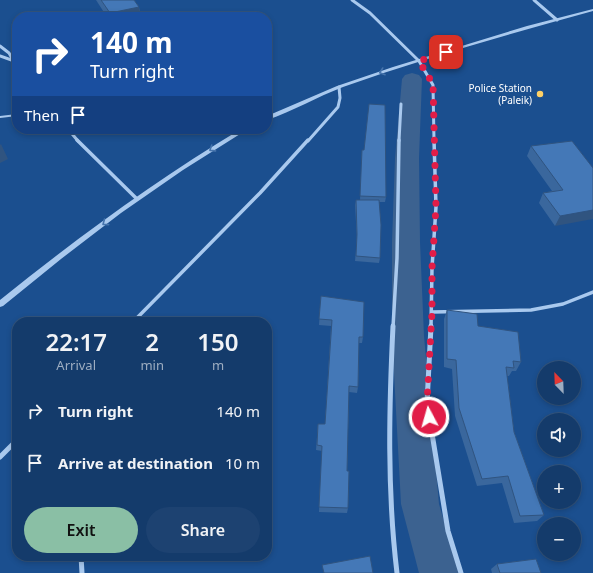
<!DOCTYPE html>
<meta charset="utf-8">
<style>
body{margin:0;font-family:"Noto Sans",sans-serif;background:#1d4271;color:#f1f3f6;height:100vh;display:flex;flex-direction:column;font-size:15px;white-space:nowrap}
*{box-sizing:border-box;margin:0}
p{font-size:13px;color:#9dadc1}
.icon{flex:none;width:22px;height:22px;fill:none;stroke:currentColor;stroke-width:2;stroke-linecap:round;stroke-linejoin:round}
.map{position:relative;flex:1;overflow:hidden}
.sheet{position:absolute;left:12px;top:317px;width:260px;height:244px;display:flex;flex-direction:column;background:#143b6b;border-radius:16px;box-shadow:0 2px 6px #0003,0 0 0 1px #33557e}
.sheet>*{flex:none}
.banner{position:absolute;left:12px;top:12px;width:260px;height:122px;border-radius:16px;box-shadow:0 2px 6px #0003,0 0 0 1px #33557e;background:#1a4fa0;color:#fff;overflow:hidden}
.needle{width:26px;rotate:337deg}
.tools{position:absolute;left:537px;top:361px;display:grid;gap:8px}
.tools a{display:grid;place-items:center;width:44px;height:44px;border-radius:50%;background:#143b6b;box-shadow:0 2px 6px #0003,0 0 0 1px #33557e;font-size:20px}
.pin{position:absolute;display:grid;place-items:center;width:34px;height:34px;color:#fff;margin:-17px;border-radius:8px;box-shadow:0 2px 6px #0006}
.me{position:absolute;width:44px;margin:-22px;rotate:354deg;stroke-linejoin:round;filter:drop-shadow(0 0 3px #0008)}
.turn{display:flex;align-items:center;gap:14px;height:84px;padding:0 12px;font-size:18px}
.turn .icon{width:52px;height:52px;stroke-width:2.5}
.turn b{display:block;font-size:28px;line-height:34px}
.then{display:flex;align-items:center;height:38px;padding:0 12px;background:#0003;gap:8px;font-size:15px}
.eta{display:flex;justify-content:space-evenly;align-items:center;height:68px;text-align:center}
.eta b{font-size:24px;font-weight:600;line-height:28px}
.action{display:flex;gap:8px;margin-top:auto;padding:8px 12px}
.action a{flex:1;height:46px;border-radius:24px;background:#8abfa5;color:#111;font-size:16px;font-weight:600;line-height:46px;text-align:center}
.action a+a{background:#1d4271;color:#f1f3f6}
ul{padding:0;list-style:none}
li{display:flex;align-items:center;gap:12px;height:52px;padding:0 12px}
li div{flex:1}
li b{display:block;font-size:15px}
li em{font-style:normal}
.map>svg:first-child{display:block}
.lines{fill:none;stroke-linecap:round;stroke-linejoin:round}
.canal{fill:#3c6290;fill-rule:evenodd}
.service{stroke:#a9c9ee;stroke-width:2}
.minor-far2{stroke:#a9c9ee;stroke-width:3}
.minor-far1{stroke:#a9c9ee;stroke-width:3.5}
.minor{stroke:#a9c9ee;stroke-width:5}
.tertiary{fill:#a9c9ee;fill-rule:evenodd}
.wall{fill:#3a679d}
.shaded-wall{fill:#305480}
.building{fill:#4478b7;stroke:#305480}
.oneway{stroke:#4674ac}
.route{stroke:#e11d48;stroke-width:7;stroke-dasharray:0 12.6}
.poi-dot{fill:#ffd166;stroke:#1b4f8f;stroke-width:1.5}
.labels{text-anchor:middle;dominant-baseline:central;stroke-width:3.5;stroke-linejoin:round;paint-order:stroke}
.far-poi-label{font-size:10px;fill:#fff;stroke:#1b4f8f;text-anchor:end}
</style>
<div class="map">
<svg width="593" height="573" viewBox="0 0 593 573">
<rect width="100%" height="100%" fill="#1b4f8f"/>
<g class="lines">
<path class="canal" d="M412,73l7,2 3,4 -3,79 1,84 4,94 15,168 20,69h-40l-18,-69 -9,-168v-94l3,-84 7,-79 3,-4z"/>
<path class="service" d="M0,117l17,-2"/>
<path class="minor-far2" d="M352,0l18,13 49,48 14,24 1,56
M534,0l23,20
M0,46l9,7 4,7
M0,56l17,6
M68,129l10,12
M308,141l30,-34 2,-9 -1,-11
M399,141l2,-37"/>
<path class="minor-far1" d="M77,140l60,59
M432,312l99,-2 32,-6 30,-12
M133,322l127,-129 48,-53
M393,327l4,-69 2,-118
M431,327l1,-59 4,-61 -2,-67"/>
<path class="minor" d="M393,326c-4,82 -6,164 4,247
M431,326l-4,77 21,128 13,42
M0,457l17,-17
M81,556l1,17"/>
<path class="tertiary" d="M593,9v2c-84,23 -168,47 -250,76 -26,10 -50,24 -76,33v-4l70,-30 56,-19 134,-41z
M241,129h7l-65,41 -62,43 -60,46 -58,47 -3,1v-7c77,-62 156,-120 241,-171z"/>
</g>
<path class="wall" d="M96,0h38l5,7 2,10h-34z
M531,146l62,22 -38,58 -16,-23 4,-10 9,-2 -25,-35z
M362,150h2l22,47 -1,5h-6l1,56 -1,5 -24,-2 2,-22 -2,-34 1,-5h4z
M321,296l42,41 -1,6h-3l-1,44 -1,6 -8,-1 -2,79 1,37 -1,5 -28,-1 3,-61 -6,-1 2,-26h7l6,-98 -12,-1z
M447,310l31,16 43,36 -5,9h-4l-3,5h-2l7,56 30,83 -7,6 -23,2 -12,-40 -25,3 -22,-70 -3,-47 -8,-2v-48z
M497,564l44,9h-49l-1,-4z"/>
<path class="shaded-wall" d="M139,7l2,10h-30l-1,-4z
M1,144l7,15 -8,4v-18z
M593,210v9l-38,7 5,-10z"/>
<path class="building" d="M101,0h33l5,7 -29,6z
M369,104l16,1 1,92 -26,-1 2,-46h2z
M572,141l21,27v42l-33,6 -17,-23 20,-3 -32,-44z
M356,200h23l2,25 -1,33 -24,-2 1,-22z
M321,296l43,6 -1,35h-4l-1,50 -9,-1 -2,85h2l-1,37 -29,-1 3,-61 -5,-1 1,-21h7l7,-104 -13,-1z
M447,310l30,4 1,12 40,6 3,30 -8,-1 1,7 -8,-1 8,65 30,83 -24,1 -12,-40 -26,3 -23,-71 -3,-48 -9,-1z
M370,556l3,17h-49l-2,-8z
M536,559l5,14h-41l-3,-9z"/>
<defs><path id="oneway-chevron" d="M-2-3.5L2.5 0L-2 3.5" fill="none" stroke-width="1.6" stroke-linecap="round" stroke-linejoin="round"/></defs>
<g class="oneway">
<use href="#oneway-chevron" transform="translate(382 72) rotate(161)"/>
<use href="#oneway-chevron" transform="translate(212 149) rotate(147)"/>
<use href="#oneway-chevron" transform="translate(105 223) rotate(143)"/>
</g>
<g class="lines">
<path class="route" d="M429,417l-2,-14 5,-91v-44l4,-61 -3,-123 -14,-23 27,-9"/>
</g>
<circle class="poi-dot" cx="540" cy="94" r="4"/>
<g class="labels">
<g class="far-poi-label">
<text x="532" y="88">Police Station<tspan x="532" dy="12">(Paleik)</tspan></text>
</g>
</g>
</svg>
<div class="tools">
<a><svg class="needle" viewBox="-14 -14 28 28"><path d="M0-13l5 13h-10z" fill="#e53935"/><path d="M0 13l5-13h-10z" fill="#9dadc1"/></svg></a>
<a><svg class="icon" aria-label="sound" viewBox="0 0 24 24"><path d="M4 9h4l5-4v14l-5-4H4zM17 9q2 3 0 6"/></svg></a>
<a>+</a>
<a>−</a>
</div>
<div class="pin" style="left:446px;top:52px;background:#d93025"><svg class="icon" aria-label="arrive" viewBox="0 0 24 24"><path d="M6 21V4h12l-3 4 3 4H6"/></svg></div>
<svg class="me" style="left:429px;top:417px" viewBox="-20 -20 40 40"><circle r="17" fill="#e11d48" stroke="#fff" stroke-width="3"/><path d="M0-11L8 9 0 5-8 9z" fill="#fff"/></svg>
<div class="banner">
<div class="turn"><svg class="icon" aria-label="right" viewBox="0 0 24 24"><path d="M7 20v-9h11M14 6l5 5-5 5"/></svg><div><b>140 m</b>Turn right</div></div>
<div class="then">Then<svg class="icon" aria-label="arrive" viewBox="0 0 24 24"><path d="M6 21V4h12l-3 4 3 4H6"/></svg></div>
</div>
<section class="sheet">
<div class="eta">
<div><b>22:17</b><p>Arrival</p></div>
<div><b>2</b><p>min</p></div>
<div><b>150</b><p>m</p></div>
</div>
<ul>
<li><svg class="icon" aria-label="right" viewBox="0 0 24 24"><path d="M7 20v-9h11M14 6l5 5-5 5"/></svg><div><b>Turn right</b></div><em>140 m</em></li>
<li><svg class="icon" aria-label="arrive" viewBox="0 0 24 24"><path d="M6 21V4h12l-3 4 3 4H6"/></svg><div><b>Arrive at destination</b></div><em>10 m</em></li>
</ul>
<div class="action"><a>Exit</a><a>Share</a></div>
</section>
</div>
